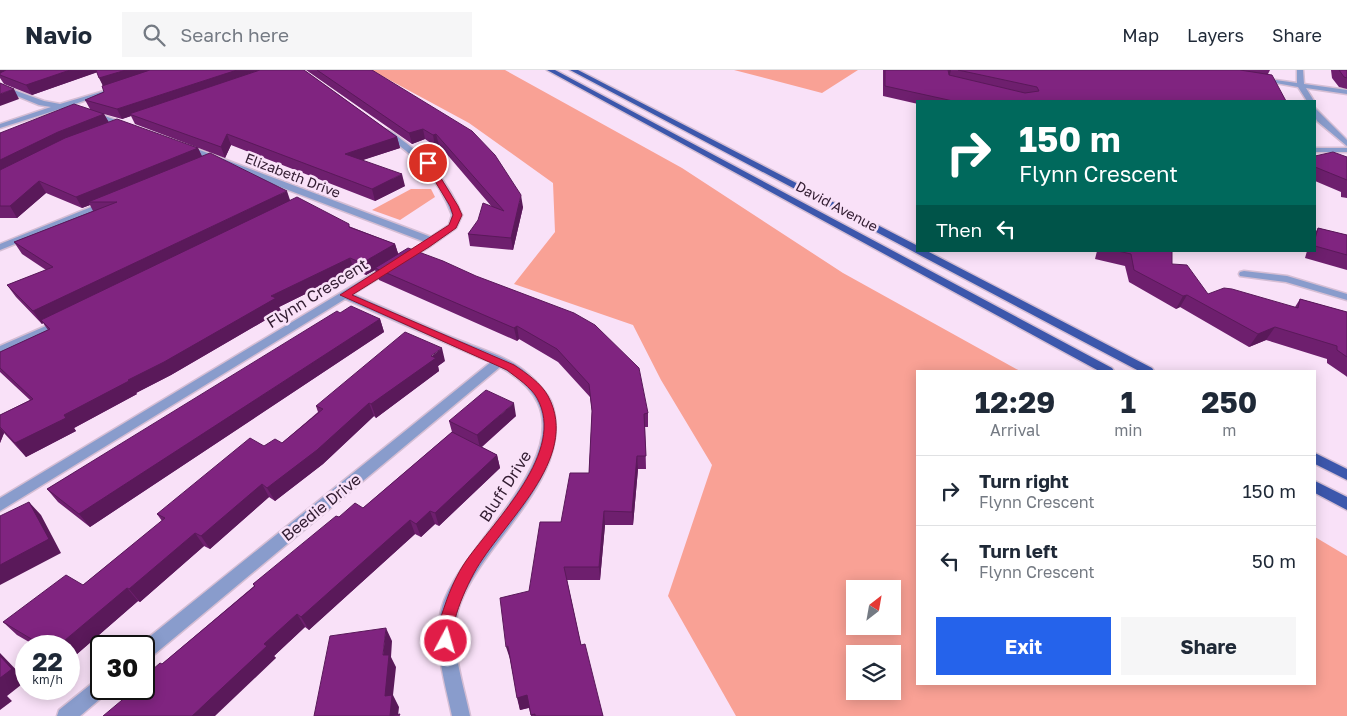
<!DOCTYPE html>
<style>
body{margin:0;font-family:"Golos Text",sans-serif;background:#f6f6f7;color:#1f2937;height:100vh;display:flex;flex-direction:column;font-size:19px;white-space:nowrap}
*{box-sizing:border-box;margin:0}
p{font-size:16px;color:#747a83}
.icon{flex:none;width:28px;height:28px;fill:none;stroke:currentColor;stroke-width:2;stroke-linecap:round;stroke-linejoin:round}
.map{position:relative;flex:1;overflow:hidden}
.side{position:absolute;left:916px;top:300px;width:400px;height:315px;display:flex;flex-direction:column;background:#fff;border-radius:0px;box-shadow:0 2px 12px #0003}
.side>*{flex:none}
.hud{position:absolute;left:916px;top:30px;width:400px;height:152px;border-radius:0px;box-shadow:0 2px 12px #0003;background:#00695c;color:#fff;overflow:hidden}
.needle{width:32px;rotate:31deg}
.controls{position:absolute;left:846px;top:510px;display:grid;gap:10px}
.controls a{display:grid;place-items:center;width:55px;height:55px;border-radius:0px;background:#fff;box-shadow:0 2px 12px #0003;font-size:25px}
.speed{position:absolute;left:15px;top:565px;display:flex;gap:10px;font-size:25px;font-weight:700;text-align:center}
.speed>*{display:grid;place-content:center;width:65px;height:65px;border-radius:50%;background:#fff;box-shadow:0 2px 12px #0003;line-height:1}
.speed small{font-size:12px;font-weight:400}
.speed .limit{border:2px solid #111;border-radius:8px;background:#fff;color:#111}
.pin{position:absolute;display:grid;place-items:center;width:42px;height:42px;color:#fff;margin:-21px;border:2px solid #fff;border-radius:50%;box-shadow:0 1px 5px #0007}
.me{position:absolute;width:55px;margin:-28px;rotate:6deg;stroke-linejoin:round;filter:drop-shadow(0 0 4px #0008)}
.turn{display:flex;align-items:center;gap:18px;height:105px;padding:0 20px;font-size:22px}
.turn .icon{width:65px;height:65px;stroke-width:2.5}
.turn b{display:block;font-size:35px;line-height:42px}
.then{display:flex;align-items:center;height:48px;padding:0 20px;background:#0003;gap:10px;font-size:19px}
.eta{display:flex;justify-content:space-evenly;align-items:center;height:85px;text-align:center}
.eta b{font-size:30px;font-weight:700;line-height:35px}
.cta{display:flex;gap:10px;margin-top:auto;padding:10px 20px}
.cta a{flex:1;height:58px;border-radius:0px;background:#2563eb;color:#fff;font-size:20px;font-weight:700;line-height:58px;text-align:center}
.cta a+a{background:#f6f6f7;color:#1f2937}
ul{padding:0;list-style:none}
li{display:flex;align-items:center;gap:15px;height:70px;padding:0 20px;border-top:1px solid #e0e1e3}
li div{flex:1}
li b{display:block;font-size:19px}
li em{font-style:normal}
header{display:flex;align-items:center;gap:30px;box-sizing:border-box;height:70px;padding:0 25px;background:#fff;border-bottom:1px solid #e0e1e3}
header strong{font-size:24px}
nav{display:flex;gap:28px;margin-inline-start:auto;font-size:18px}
.search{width:350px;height:45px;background:#f6f6f7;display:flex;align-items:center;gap:12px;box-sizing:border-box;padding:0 18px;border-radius:0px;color:#747a83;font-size:19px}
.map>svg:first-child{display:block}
.green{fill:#f9a195;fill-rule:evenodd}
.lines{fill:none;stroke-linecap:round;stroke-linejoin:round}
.minor-casing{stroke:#d5bed4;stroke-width:3}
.major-casing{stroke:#d5bed4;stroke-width:3}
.minor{fill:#899ccc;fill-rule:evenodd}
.major{fill:#3c57ac;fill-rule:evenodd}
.wall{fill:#6e1f6e}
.shaded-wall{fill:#5a195a}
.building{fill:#802480;stroke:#5a195a}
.route{fill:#e11d48;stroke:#92132f}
.labels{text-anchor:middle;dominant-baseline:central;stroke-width:5;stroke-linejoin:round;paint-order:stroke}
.far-street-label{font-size:14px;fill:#321c31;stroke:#f9e1f8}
.street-label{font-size:16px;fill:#321c31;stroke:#f9e1f8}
</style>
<header>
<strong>Navio</strong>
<div class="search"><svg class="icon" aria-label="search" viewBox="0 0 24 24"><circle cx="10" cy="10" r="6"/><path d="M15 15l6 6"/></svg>Search here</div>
<nav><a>Map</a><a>Layers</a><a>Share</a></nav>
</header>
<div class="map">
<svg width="1347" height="646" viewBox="0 0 1347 646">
<rect width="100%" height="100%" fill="#f9e1f8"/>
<path class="green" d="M371,0h134l177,98 161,105 177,98h-102v313h397v-147l32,19v160h-611l-68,-120 44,-131 -51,-85 -28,-55 -119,-41 41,-52 -2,-49 -84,-60zM855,519h37v37h-37zM855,584h37v37h-37z
M734,0h124l-36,23z
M411,119h20l4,8 -35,23 -28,-10z"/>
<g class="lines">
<g class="minor-casing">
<path id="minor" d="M1297,0h6l1,14 43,6v4l-41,-6 8,13h-7l-9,-14 -40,-7 3,-2 36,5z
M0,15l44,16 16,3 61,-18v2l-52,18 14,2 49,18 -4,2 -49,-16 -19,-3 -60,19v-4l51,-17 -12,-2 -39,-16z
M1315,38l32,32v6l-30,-25 -2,-4z
M382,59c8,0 14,6 20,11 28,20 46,43 60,75l-6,13 -27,19 -76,47c36,16 72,32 108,47 22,9 50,17 67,33 8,7 21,21 24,30 23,73 -69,137 -92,200 -13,35 3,78 10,112h-18c-7,-35 -20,-73 -10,-109 20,-70 174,-177 58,-240l-350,291 -6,2v-14h-6l353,-284 -13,-5 -133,-58 -345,212v-13l425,-256 -242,-92v-4h6l242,91 18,-12 3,-10c-15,-40 -36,-58 -70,-82z
M1315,78h32v4h-32z
M106,131l5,3 -2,2 -109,44v-6z
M1244,201l43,5 60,18v6l-61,-18 -46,-6 -1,-2 1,-2z
M62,249l4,1 2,2 -2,2 -66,31v-9z
M101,608v11h8l-2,4 -27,23h-23l2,-6 36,-29z"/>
</g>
<g class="major-casing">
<path id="major" d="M547,0h8l557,298 2,3h-15z
M570,0h8l340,176v5h9l225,117 2,3h-15z
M1315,383l32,16v11l-32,-16z
M1315,411l32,16v13l-32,-17z"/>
</g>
<use href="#minor" class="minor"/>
<use href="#major" class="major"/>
</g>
<path class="wall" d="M0,0h304l93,67 3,11 -38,12 43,26 -30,15 -144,-56 -6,13 -90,-34 -4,-8 -9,3 -18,-5 4,8 90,26 4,8 88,44 61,27 44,17 3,10 45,7 205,152v14h-3l1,42h-8l-5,56h-28l-5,55h-33l14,65 22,71h-72l-2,-8 -9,2 -10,-51 19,-68 32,-69 28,-49 3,-62 -2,-14 -32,-35 -39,-23 -2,2 -138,-61 -4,-10 -9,5 -12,-5 -75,37 2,4 -110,64 -35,18 1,1 -63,34 2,3 -50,26 -22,-24 -4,10v-28l30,-15 -30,-28v-20l48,-22 -5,-7 -1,1 -26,-27 -9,-12 39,-15 -24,-16 -8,-12 79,-31 -3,-6 -8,3 -36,-15 -29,25h-17v-85l90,-24 -5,-9 19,-8 -1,-7 -6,-13 -65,23 -28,-11 -4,-6z
M306,0h66l151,137 -10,43 -43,-4 -2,-12 24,-27 -53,-62 -4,1 -10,-7 -13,5z
M883,0h387l-2,4 18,27h-368v3l-35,-8z
M1331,0h16v19l-8,-2 -7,-9z
M1315,86l32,1v41l-6,-1v-5l-26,-11z
M1318,158l29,7v35l-42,-12 2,-7h8v-18z
M1097,181h75v13l36,30 87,13 5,-8 47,13v65l-1,-1 -19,-13v-4l-61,-19 -17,7 -69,-40 -4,2 -47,-27 -4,-16 -30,-7z
M340,243l40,6 4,13 -294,195 -32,-25 -11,-13z
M445,291l-7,5 1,5 -63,47 -2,-2 -51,48 -48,37 -6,-4 -59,52 -6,-3 -64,56 -2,-1 -69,60v-15h-33l-19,-11 -14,-13 80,-37 79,-64 -5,-7 107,-68 18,-3 36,-31 -2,-6z
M516,346l-34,31 15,8 3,13 -61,58 -4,-2 -14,13 -6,-3 -106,96 -4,-3 -31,29 2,2 -114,6 92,-78 -1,-2 86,-67 24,-9 89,-76 -3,-11z"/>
<path class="shaded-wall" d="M0,0h15l-15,5z
M70,0h27l1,2 -66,23 -6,-10z
M126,0h35l-57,18 -5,-10z
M237,0h33l-141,44 2,2 -9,3 -5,-10z
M948,0h3l-2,8z
M14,19l5,10 -19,7v-12z
M104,44l6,10 -110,51v-15l58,-28z
M423,59l2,10 -13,5 -3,-11z
M227,64l4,11 -6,13 -4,-11z
M436,64l3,11 -4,1 -2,-11z
M397,67l3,11 -52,17 -3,-11z
M198,78l5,11 -115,43 2,3 -8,3 -6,-11z
M402,104l3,12 -30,15 -3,-12z
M39,111l7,12 -29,25 -7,-12z
M287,121l4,12 -250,117 2,3 -1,1 -9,-13z
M521,125l2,12 -10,43 -2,-12z
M395,174l4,12 -24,12v2l-9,5 -4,-12z
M350,188l4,12 -75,37 2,4 -110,64 -35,18 1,1 -63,34 2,3 -50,26 -11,-14 49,-28 64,-35 143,-84z
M1187,225l-7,12 -4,2 7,-13z
M380,249l4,13 -294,195 -11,-13z
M517,256l2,13 -2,2 -3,-13z
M1275,257l-9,13 -17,7 9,-13z
M442,278l3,13 -7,5 1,5 -63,47 -5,-14z
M369,333l5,13 -51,48 -48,37 -8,-13z
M514,333l2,13 -36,32 -3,-13z
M0,358l4,5 -4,10z
M497,385l3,13 -61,58 -4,-13z
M637,386l1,13 -5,56 -1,-13z
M262,414l7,13 -59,52 -9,-13z
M29,432l12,13 20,38 -61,32v-20z
M430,441l5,13 -14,13 -5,-13z
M604,441l1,14 -5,55 -1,-13z
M410,450l5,14 -106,96 -8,-13z
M195,463l9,13 -64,56 -11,-13z
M127,518l11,13 -69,60v-15h-11z
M297,544l8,13 -31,29 2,2 -61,58h-23l72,-72z
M386,558l6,13 -1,16 5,10 -3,28 6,12 -1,9h-8l-5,-20 -2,-41z
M508,576l4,13h-2l-4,-12z
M0,583l26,27v1l-19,15 5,5 -12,9z
M527,625l4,12 -11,3 -3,-12z"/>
<path class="building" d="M6,0h64l-44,15 -26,-10v-2z
M96,0h30l-27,8z
M150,0h87l-120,39 -32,-9 19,-8 -2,-6z
M260,0h44l93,67 -52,17 57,20 -30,15 -145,-55 -6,13 -92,-33z
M317,0h55l100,61 23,24 26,40 -10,43 -43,-4 10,-14 5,-17 21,8 -68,-77 -3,1 -10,-6 -14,4z
M885,0h63l1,5 76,18 14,-2 -2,-4 -79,-17h282l32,5 14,26h-333l-68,-15z
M1339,0h8v8l-3,-1z
M0,13l14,6 -14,5z
M74,34l30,10 -46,18 -58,28v-27z
M117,49l81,29 -122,49 -37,-16 -29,25h-10v-36l65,-32z
M1333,82l14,5v23l-32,-13v-11z
M210,83l77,38 -254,120 -26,-26 46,-18 -39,-25 103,-40h-29z
M297,127l52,27v3l46,17 -33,19 -12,-5 -79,38 5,2 -112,64 -36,18 1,1 -65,34 2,3 -51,25 -15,-16v-12l33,-16 -33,-31v-16l50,-23 -9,-9z
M1318,158l29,7v20l-32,-9v-7z
M408,178l35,13 33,15 98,37 21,12 44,43 9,45 -4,1 2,42h-9l-5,56 -28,-1 -5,56h-35l17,78 4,-1 18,72h-68v-2l-4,1 -4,-20 -10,3 -9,-52 -2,1 -6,-49 29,-7 11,-69h21l9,-49h19l3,-62 -3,-27 -32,-35 -40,-23 -3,2 -139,-60z
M1118,181h54v13l15,1 21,29 16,-6 8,1 66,19 2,-9 47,13v45l-10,-7v-4l-62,-19 -17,7 -71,-39 -4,1 -49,-26 -3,-16z
M351,236l29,13 -301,195 -32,-25 290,-178 3,2z
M405,262l37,16 -11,8 5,2 -65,46 -2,-1 -52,47 -50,38 -5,-4 -61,52 -6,-3 -66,56 -2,-1 -69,58h-15l-40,-24 63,-47 17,10 82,-67 -8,-4 93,-76 14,8 11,-7 7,4 41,-34 -7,-3z
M486,320l28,13 -37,32 -28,-14z
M452,362l45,23 -62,58 -5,-2 -14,13 -6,-4 -109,97 -4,-3 -33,30 3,2 -75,70h-89l31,-26 -2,-1h12v-12l16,-14 2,1 93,-78 -2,-2 83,-68 3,1 16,-14 8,5z
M29,432l20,37 -49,26v-49z
M386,558l-3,27h6l-4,41 7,-1 -2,21 10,-2 -1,2h-85l16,-80z
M0,586l12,13 -12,9z"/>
<path class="route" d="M425,92h6l27,44 4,9 -6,13 -27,19 -77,48 162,70c12,8 27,18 34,31 34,63 -47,127 -74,177 -8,15 -15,31 -19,46 -2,9 0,18 -4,27l-5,2 -6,-2c-6,-13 1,-29 5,-41 5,-15 12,-31 21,-44 29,-41 101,-110 71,-163 -6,-11 -20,-20 -30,-28l-167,-75 109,-70 4,-10 -3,-9 -26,-43z"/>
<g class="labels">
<g class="far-street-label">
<text transform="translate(293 105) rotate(21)">Elizabeth Drive</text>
<text transform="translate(837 136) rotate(28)">David Avenue</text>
</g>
<g class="street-label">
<text transform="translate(317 223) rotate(-32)">Flynn Crescent</text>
<text transform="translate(505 416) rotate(-57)">Bluff Drive</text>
<text transform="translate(321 437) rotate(-39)">Beedie Drive</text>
</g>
</g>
</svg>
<div class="controls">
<a><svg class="needle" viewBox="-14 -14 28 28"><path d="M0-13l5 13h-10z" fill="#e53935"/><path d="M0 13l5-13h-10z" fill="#747a83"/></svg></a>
<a><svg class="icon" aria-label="layers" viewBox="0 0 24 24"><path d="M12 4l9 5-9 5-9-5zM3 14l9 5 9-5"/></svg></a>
</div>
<div class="speed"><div>22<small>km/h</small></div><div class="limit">30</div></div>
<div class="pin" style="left:428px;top:93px;background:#d93025"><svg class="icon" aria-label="arrive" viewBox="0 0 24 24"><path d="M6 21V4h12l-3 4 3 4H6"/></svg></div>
<svg class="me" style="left:446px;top:571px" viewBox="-20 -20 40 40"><circle r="17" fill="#e11d48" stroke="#fff" stroke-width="3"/><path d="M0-11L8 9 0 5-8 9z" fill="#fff"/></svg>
<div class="hud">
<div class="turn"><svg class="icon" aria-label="right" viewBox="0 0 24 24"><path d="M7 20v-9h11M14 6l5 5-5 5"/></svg><div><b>150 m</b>Flynn Crescent</div></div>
<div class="then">Then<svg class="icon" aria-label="left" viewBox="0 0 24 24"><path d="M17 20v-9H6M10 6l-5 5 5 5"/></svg></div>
</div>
<section class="side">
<div class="eta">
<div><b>12:29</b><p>Arrival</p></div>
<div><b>1</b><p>min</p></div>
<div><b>250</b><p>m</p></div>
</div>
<ul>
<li><svg class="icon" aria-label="right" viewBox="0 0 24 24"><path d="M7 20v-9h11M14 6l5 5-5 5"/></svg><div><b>Turn right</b><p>Flynn Crescent</p></div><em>150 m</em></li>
<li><svg class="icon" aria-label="left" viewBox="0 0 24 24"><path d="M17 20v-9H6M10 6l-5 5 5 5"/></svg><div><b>Turn left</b><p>Flynn Crescent</p></div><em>50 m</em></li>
</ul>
<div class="cta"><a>Exit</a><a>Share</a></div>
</section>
</div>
